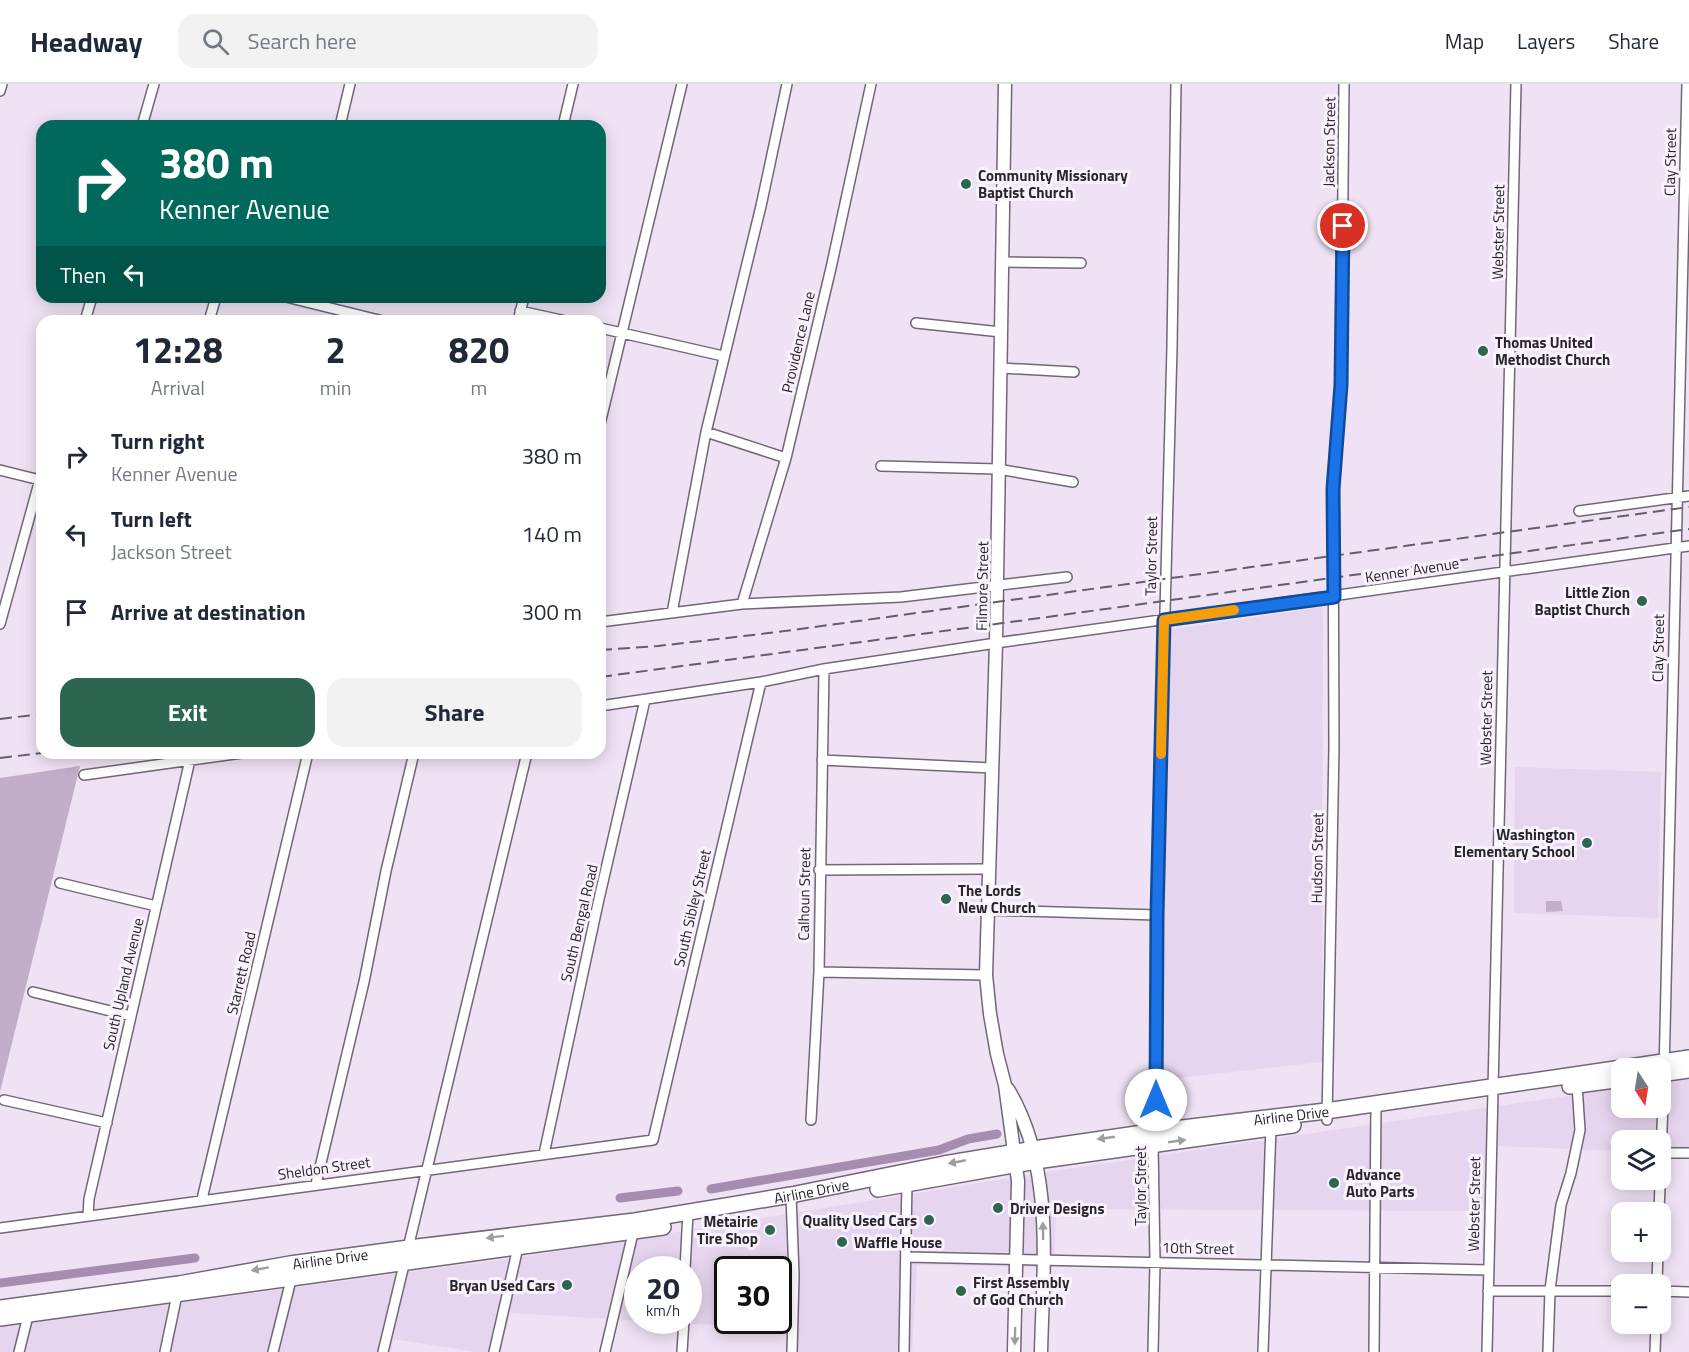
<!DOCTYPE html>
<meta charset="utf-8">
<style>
body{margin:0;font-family:"Titillium Web",sans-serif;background:#f2f2f3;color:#1f2937;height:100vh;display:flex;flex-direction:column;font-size:22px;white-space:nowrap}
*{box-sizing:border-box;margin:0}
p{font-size:20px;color:#747a83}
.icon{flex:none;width:33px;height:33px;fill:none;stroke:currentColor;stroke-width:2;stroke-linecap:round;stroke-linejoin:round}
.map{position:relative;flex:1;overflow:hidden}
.sheet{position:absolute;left:36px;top:231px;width:570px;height:444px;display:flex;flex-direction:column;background:#fff;border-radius:18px;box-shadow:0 3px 15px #0003}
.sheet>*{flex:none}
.top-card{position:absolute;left:36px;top:36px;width:570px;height:183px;border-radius:18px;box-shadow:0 3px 15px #0003;background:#00695c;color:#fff;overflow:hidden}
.needle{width:39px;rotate:168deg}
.buttons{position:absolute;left:1611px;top:974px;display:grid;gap:12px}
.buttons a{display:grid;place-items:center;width:60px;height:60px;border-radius:12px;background:#fff;box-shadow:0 3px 15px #0003;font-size:30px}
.speed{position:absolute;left:624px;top:1172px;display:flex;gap:12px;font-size:30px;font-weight:700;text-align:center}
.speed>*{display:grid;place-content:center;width:78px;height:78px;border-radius:50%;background:#fff;box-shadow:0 3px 15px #0003;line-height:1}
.speed small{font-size:15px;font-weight:400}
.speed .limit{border:3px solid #111;border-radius:9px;background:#fff;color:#111}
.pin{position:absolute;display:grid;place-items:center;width:51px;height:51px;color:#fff;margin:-26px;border:3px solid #fff;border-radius:50%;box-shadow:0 2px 6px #0007}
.me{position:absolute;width:66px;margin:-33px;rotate:0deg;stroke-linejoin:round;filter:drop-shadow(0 0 4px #0008)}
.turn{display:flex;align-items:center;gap:21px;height:126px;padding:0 24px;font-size:27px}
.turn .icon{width:78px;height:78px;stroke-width:2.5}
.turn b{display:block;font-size:42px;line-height:51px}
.then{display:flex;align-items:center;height:57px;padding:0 24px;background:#0003;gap:12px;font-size:22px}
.eta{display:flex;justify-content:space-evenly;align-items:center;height:102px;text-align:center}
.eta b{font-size:36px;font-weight:700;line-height:42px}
.primary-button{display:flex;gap:12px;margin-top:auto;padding:12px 24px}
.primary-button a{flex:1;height:69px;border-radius:18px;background:#2c6650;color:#fff;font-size:24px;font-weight:700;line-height:69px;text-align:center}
.primary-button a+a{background:#f2f2f3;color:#1f2937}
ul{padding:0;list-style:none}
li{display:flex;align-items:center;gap:18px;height:78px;padding:0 24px}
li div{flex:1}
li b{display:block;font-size:22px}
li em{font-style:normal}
header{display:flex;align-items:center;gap:36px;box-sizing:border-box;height:84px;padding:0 30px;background:#fff;border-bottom:2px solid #e0e1e3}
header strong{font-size:28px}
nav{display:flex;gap:33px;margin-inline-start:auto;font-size:21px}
.search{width:420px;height:54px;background:#f2f2f3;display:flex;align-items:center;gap:15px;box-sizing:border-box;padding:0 21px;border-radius:18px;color:#747a83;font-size:22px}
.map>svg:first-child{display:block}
.built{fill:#e6d5ee;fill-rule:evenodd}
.green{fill:#c1afca}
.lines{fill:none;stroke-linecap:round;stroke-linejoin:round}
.canal{stroke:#a58db0;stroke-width:9}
.minor-casing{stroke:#726777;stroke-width:12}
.tertiary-casing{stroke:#726777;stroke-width:15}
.trunk-casing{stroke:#726777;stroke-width:18}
.minor{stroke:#fff;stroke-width:9}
.tertiary{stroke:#fff;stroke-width:12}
.trunk{stroke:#fff;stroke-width:15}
.rail{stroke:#655e68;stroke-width:2;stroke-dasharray:12 6;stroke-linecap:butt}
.oneway{fill:#9f9da0}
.route-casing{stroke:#114b97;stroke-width:15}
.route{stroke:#1a73e8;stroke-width:10}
.slow{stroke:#f59e0b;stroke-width:10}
.poi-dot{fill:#2c6650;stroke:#f9f2fd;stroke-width:2}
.labels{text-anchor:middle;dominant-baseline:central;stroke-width:6;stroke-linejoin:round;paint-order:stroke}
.street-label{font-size:15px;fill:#2a252c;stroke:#f9f2fd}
.poi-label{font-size:15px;font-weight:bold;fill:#2a252c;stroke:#f9f2fd;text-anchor:start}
</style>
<header>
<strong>Headway</strong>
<div class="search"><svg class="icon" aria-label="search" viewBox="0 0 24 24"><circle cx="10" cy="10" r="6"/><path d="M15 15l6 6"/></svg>Search here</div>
<nav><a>Map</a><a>Layers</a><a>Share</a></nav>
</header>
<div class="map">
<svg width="1689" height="1268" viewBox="0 0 1689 1268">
<rect width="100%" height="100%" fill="#efe2f5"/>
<path class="built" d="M1323,523l-1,455 -162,18 9,-450z
M1515,683l146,5 -3,146 -144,-5z
M1689,994v76l-28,-1 -1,-13h-38l-1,11 -123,-5 -6,65 -436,-2 -2,58 -137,-2 -5,87h-121v-25l-100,-3 -181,-11 -9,39h-25l-82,-13 -3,13h-391v-25l529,-71 524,-85 568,-83 1,19h38l1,-25zM638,1185h50v51h-50zM728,1185h50v51h-50z"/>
<path class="green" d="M80,682l-80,326v-314z
M1546,817h15l2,10 -17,1z"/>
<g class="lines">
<path class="canal" d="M711,1105l228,-39 29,-11 29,-5
M620,1114l58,-7
M0,1199l195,-25"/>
<g class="minor-casing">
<path id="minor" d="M0,7l2,-7
M142,42l12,-42
M340,42l10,-42
M563,42l10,-42
M1002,178l79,1
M286,213l97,24
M520,227l46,10
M85,237l7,-24
M209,237l7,-24
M518,237l6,-24
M916,239l85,9
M600,244l123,28
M1000,284l74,4
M600,340l82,-340
M706,348l80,26
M881,382l117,3 75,13
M0,386l40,10
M1579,427l110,-15
M742,520l44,-146 45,-190 40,-184
M672,529l34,-181 55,-226 26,-122
M600,538l142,-18 159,-7 166,-20
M0,540l42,-152
M600,622l161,-24 63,-13 172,-26 693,-97
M822,676l170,8
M84,691l158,-22
M819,786l170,-1
M60,799l96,23
M988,826l169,5
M819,888l167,3
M33,908l98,24
M4,1016l103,23
M811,1036l8,-148 5,-303
M1327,1036l7,-373 -1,-258 8,-104 3,-301
M1661,1069h28
M544,1070l55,-255 46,-199
M316,1100l48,-202 22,-111 28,-118
M791,1111l3,80 -2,77
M202,1115l106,-446
M1659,1128l5,-139 23,-989
M88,1132l1,-17 101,-439
M0,1144l653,-88 108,-458
M907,1173l581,13
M685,1185l3,-57
M1657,1200l1,-33
M1488,1207h134
M1660,1207l29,1
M19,1268l10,-40
M165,1268l13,-62
M273,1268l19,-76
M383,1268l144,-599
M494,1268l25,-109
M605,1268l29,-123
M682,1268l2,-32
M904,1268l3,-172
M1153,1268l2,-90 -2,-118 4,-13v-216l15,-568 4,-263
M1263,1268l8,-226
M1374,1268l2,-248
M1487,1268l29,-1268
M1548,1268l2,-62 11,-85 10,-32 9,-43 -3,-45
M1655,1268l1,-29"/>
</g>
<g class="tertiary-casing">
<path id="tertiary" d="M1005,0l-9,559 -10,332 4,39 7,40 8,31 13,96 -4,171
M1008,1005c47,79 35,175 33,263"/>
</g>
<g class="trunk-casing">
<g id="trunk">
<path d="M1623,984l66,-10"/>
<path d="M1660,990l29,-4"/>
<path d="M1570,1002l52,-7"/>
<path d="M878,1105l158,-28 257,-36"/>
<path id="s1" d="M0,1224l179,-24 111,-20 119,-16 226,-27 156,-26 153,-31 90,-15 123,-18 169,-20 296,-43"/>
<path d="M0,1234l663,-91"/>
</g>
</g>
<use href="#minor" class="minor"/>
<use href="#tertiary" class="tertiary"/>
<use href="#trunk" class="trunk"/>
<path class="rail" d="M600,566l58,-4 120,-14 911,-125
M600,593l396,-53 693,-95
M0,635l42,-5
M0,674l42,-5"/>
</g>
<defs><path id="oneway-solid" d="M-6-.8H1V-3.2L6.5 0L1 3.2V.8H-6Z" transform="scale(1.5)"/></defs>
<g class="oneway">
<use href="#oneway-solid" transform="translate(1106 1054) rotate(172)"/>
<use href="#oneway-solid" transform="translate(1177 1057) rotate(-8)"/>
<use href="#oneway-solid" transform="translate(957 1078) rotate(169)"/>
<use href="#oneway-solid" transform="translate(1043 1147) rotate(-91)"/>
<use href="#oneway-solid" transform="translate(495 1153) rotate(173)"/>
<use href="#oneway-solid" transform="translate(260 1185) rotate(170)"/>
<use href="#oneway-solid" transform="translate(1015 1252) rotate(91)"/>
</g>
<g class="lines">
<g class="route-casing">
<path id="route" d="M1156,1016l1,-185 7,-295 170,-23 -1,-108 8,-104 2,-159"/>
</g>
<use href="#route" class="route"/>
<path class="slow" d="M1161,670l3,-134 70,-10"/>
</g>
<g class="poi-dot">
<circle cx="966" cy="100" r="6"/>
<circle cx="1483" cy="267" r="6"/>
<circle cx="1642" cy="517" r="6"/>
<circle cx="1587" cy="759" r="6"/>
<circle cx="946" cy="815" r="6"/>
<circle cx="1334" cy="1099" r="6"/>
<circle cx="998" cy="1124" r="6"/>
<circle cx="929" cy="1136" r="6"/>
<circle cx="770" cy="1146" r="6"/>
<circle cx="842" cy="1158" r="6"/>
<circle cx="567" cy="1201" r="6"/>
<circle cx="961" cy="1207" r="6"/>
</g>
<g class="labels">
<g class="street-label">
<text transform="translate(1329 58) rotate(-89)">Jackson Street</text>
<text transform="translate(1670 78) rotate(-89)">Clay Street</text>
<text transform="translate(1498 148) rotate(-89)">Webster Street</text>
<text transform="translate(798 258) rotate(-77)">Providence Lane</text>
<text transform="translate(1151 472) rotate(-89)">Taylor Street</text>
<text transform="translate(1412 486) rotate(-9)">Kenner Avenue</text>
<text transform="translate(982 502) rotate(-89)">Filmore Street</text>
<text transform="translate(1658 564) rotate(-89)">Clay Street</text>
<text transform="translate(1486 634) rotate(-89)">Webster Street</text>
<text transform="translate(1317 774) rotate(-89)">Hudson Street</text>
<text transform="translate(804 810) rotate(-89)">Calhoun Street</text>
<text transform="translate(692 824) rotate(-77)">South Sibley Street</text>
<text transform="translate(579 839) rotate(-77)">South Bengal Road</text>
<text transform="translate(241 889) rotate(-77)">Starrett Road</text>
<text transform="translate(123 900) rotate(-77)">South Upland Avenue</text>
<text stroke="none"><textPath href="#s1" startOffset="1306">Airline Drive</textPath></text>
<text transform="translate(324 1084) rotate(-8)">Sheldon Street</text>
<text transform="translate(1140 1102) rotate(-90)">Taylor Street</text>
<text stroke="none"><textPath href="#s1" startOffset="820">Airline Drive</textPath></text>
<text transform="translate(1474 1120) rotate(-89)">Webster Street</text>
<text transform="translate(1198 1164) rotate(1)">10th Street</text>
<text stroke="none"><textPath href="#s1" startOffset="334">Airline Drive</textPath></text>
</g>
<g class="poi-label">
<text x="978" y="91">Community Missionary<tspan x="978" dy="17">Baptist Church</tspan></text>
<text x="1495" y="258">Thomas United<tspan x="1495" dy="17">Methodist Church</tspan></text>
<text x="1630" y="508" text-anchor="end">Little Zion<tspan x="1630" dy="17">Baptist Church</tspan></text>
<text x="1575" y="750" text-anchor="end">Washington<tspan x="1575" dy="17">Elementary School</tspan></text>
<text x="958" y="806">The Lords<tspan x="958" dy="17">New Church</tspan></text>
<text x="1346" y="1090">Advance<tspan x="1346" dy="17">Auto Parts</tspan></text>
<text x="1010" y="1124">Driver Designs</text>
<text x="917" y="1136" text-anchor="end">Quality Used Cars</text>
<text x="758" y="1137" text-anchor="end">Metairie<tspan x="758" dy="17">Tire Shop</tspan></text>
<text x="854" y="1158">Waffle House</text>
<text x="973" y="1198">First Assembly<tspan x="973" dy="17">of God Church</tspan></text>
<text x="555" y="1201" text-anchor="end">Bryan Used Cars</text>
</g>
</g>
</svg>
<div class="buttons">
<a><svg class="needle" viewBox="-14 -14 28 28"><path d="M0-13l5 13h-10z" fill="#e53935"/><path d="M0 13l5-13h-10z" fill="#747a83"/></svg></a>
<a><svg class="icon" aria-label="layers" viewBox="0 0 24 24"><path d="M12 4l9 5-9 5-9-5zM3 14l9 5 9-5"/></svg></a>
<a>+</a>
<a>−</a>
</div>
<div class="speed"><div>20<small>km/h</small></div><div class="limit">30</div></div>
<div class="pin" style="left:1343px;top:142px;background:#d93025"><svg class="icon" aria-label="arrive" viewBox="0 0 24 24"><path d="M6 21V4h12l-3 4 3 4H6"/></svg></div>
<svg class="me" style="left:1156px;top:1016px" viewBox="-20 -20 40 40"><circle r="19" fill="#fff"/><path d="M0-13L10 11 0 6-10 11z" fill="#1a73e8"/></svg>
<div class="top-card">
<div class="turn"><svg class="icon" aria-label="right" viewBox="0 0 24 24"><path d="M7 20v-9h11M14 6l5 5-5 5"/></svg><div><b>380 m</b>Kenner Avenue</div></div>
<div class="then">Then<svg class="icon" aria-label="left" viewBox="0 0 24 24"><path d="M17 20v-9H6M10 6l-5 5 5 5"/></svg></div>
</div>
<section class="sheet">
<div class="eta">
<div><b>12:28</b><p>Arrival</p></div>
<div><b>2</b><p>min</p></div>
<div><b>820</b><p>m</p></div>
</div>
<ul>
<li><svg class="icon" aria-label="right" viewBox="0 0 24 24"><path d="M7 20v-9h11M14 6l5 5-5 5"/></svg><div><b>Turn right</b><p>Kenner Avenue</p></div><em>380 m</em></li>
<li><svg class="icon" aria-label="left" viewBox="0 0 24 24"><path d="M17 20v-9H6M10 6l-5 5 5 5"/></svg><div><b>Turn left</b><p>Jackson Street</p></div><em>140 m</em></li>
<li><svg class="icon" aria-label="arrive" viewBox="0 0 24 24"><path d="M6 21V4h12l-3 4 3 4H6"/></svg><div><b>Arrive at destination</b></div><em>300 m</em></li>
</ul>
<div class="primary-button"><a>Exit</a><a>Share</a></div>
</section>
</div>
